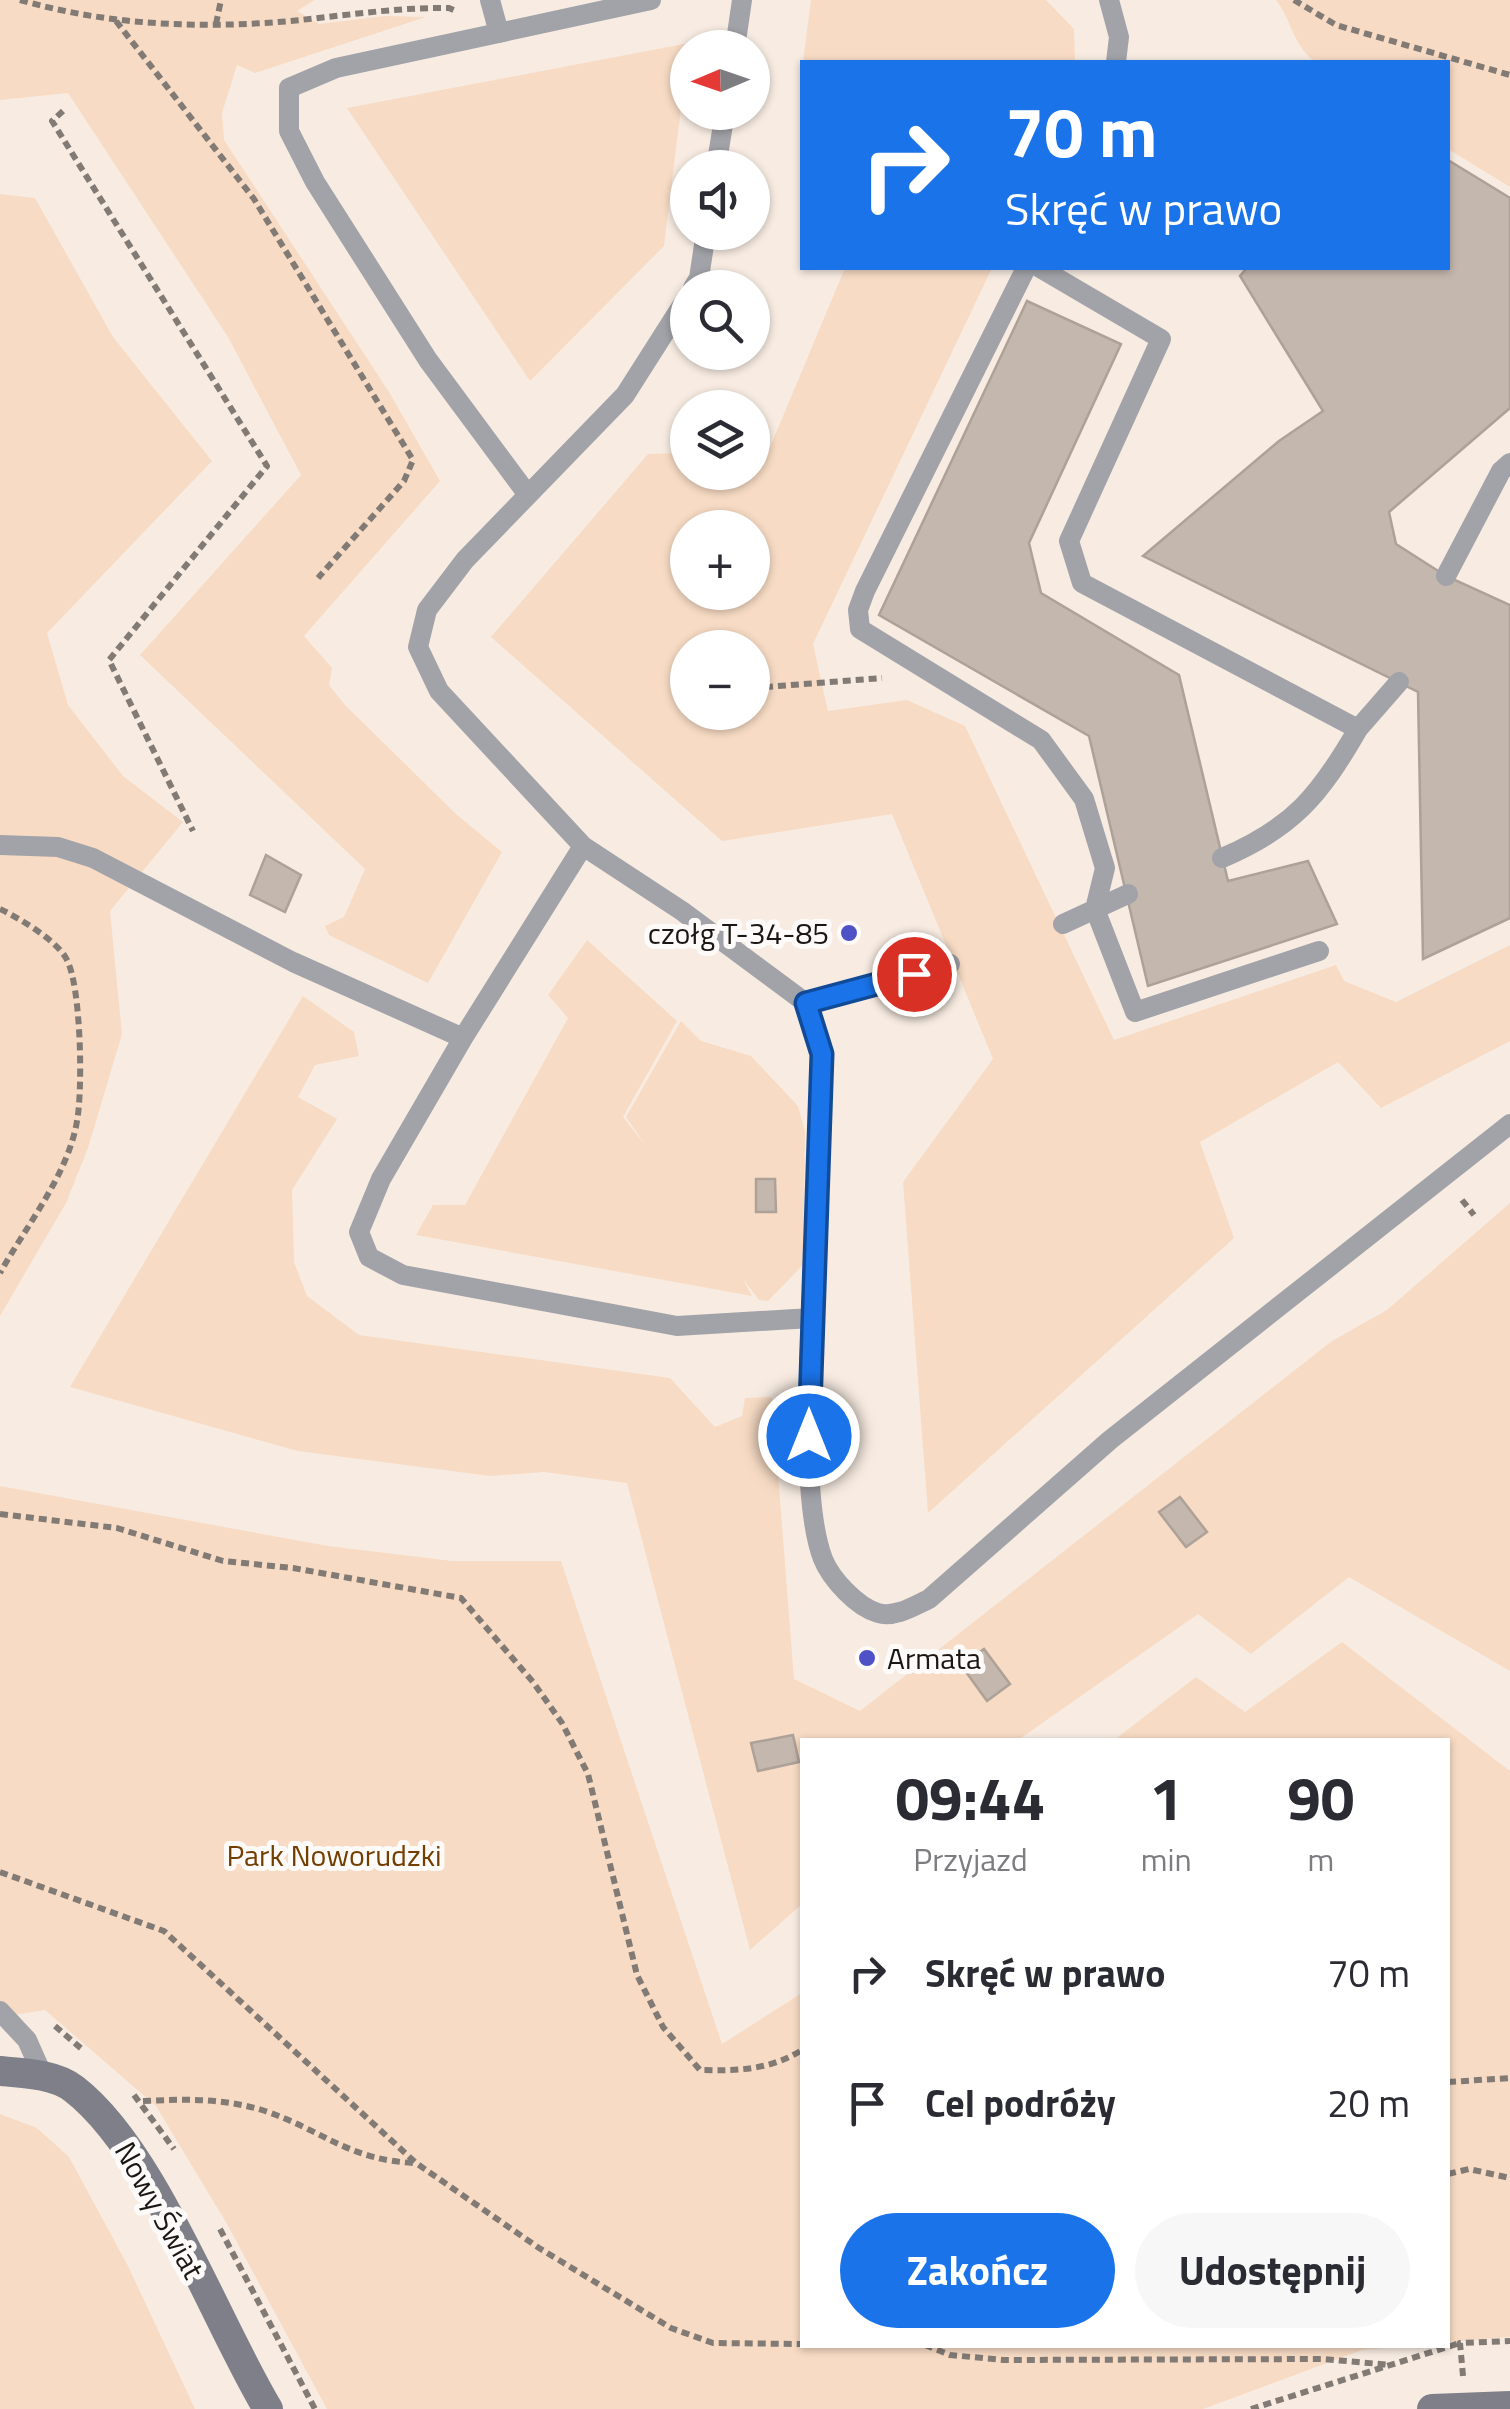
<!DOCTYPE html>
<html lang="pl">
<meta charset="utf-8">
<style>
body{margin:0;font-family:"Titillium Web",sans-serif;background:#f7f7f7;color:#2b2b33;height:100vh;display:flex;flex-direction:column;font-size:38px;white-space:nowrap}
*{box-sizing:border-box;margin:0}
p{font-size:32px;color:#7c7c81}
.icon{flex:none;width:55px;height:55px;fill:none;stroke:currentColor;stroke-width:2;stroke-linecap:round;stroke-linejoin:round}
.map{position:relative;flex:1;overflow:hidden}
.panel{position:absolute;left:800px;top:1738px;width:650px;height:610px;display:flex;flex-direction:column;background:#fff;border-radius:0px;box-shadow:0 2px 8px #0004}
.panel>*{flex:none}
.banner{position:absolute;left:800px;top:60px;width:650px;height:210px;border-radius:0px;box-shadow:0 2px 8px #0004;background:#1a73e8;color:#fff;overflow:hidden}
.needle{width:65px;rotate:268deg}
.tools{position:absolute;left:670px;top:30px;display:grid;gap:20px}
.tools a{display:grid;place-items:center;width:100px;height:100px;border-radius:50%;background:#fff;box-shadow:0 2px 8px #0004;font-size:50px}
.pin{position:absolute;display:grid;place-items:center;width:85px;height:85px;color:#fff;margin:-42px;border:5px solid #fff;border-radius:50%;box-shadow:0 2px 10px #0007}
.me{position:absolute;width:110px;margin:-55px;rotate:0deg;stroke-linejoin:round;filter:drop-shadow(0 0 8px #0008)}
.turn{display:flex;align-items:center;gap:35px;height:210px;padding:0 40px;font-size:45px}
.turn .icon{width:130px;height:130px;stroke-width:2.5}
.turn b{display:block;font-size:70px;line-height:85px}
.eta{display:flex;justify-content:space-evenly;align-items:center;height:170px;text-align:center}
.eta b{font-size:60px;font-weight:700;line-height:70px}
.button{display:flex;gap:20px;margin-top:auto;padding:20px 40px}
.button a{flex:1;height:115px;border-radius:60px;background:#1a73e8;color:#fff;font-size:40px;font-weight:700;line-height:115px;text-align:center}
.button a+a{background:#f7f7f7;color:#2b2b33}
ul{padding:0;list-style:none}
li{display:flex;align-items:center;gap:30px;height:130px;padding:0 40px}
li div{flex:1}
li b{display:block;font-size:38px}
li em{font-style:normal}
.map>svg:first-child{display:block}
.green{fill:#f7dbc4;fill-rule:evenodd}
.building{fill:#c3b7ae;stroke:#ada198;stroke-width:2.5}
.lines{fill:none;stroke-linecap:round;stroke-linejoin:round}
.path{stroke:#827a74;stroke-width:6;stroke-dasharray:8 5;stroke-linecap:butt}
.lane{stroke:#a2a3a9;stroke-width:20}
.secondary{stroke:#7e7f88;stroke-width:30}
.route-casing{stroke:#114b97;stroke-width:25}
.route{stroke:#1a73e8;stroke-width:18}
.poi-dot{fill:#4f51c7;stroke:#fdfbf9;stroke-width:4}
.labels{text-anchor:middle;dominant-baseline:central;stroke-width:10;stroke-linejoin:round;paint-order:stroke}
.poi-label{font-size:30px;fill:#1a1613;stroke:#fdfbf9;text-anchor:end}
.park-label{font-size:30px;fill:#743e00;stroke:#fdfbf9}
.street-label{font-size:30px;fill:#1a1613;stroke:#fdfbf9}
</style>
<div class="map">
<svg width="1510" height="2409" viewBox="0 0 1510 2409">
<rect width="100%" height="100%" fill="#f8ece2"/>
<path class="green" d="M0,0h315l-18,11 22,13 66,-8 41,1 -171,56 -18,-8 -15,48 2,27 165,252 51,89 -136,155 28,32 -3,17 16,20 111,109 46,38 -74,131 -99,-48 -4,-9 19,-9 21,-48 -225,-214 161,-180 -73,-138 -160,-244 -68,7z
M811,0h235l28,29 1,33h-272z
M1276,0h234v187l-62,-38v-87h-132c-22,-14 -24,-41 -40,-62z
M689,43l-25,203 -134,135 -183,-273z
M0,194l35,4 78,139 99,124 -165,172 21,72 55,71 60,46 -73,89 12,123 -34,114 -22,55 -66,113z
M845,268h147l-179,376 15,67 79,-11 58,26 149,314 222,-75 8,16 52,21 114,-57v96l-129,67 -43,-46 -138,80 34,96 -306,275 -25,-331 90,-123 -101,-245 -170,27 -231,-204 157,-183 39,-1 1,19h64l1,-19 15,-1zM688,528h64v64h-64zM688,648h64v64h-64z
M587,940l90,81 -54,96 23,29 -20,-29 55,-96 20,20 50,15 47,50 7,26 -2,133 -35,36 -9,-1 -16,-21 9,17 -336,-61 17,-30h32l103,-187 -20,-23z
M303,996l51,36 5,24 -44,9 -17,32 39,22 -45,71 2,72 13,34 52,39 311,43 45,49 27,-11 3,-18 27,-1 22,282 66,32 472,-370 55,-31 123,-107v468l-161,-94 -98,77 -53,-40 -180,126h-216v164l-52,46 -123,-467 -83,-11 -54,4 -192,-25 -228,-64z
M0,1486l328,60 124,15h109l161,483 80,-51v352h615l-55,5 -159,59h-876l-100,-185 -71,-118 -111,-96 -45,7z
M1342,1642l168,129v566l-62,5v-602h-334l82,-63 49,35z
M0,2114l37,14 32,29 59,109 67,143h-195z"/>
<path class="building" d="M1448,160l62,38v210l-121,104 7,32 50,32 64,29v313l-87,41 -5,-267 -275,-136 136,-115 44,-30 -83,-135 7,-8h201z
M1027,301l94,43 -92,199 12,50 138,82 49,206 80,-20 29,63 -189,62 -59,-250 -210,-121z
M266,855l35,20 -16,37 -35,-17z
M756,1179h19l1,33h-20z
M1180,1497l27,35 -21,15 -27,-35z
M984,1649l26,35 -23,17 -26,-36z
M793,1735l6,27 -41,9 -7,-28z"/>
<g class="lines">
<path class="path" d="M20,0c80,23 162,28 245,23 62,-4 122,-16 184,-15l9,4
M1294,0l42,25 174,50
M116,21l138,178 159,261 -9,21 -86,97
M216,24l5,-24
M63,111l-11,10 215,345 -158,194 84,171
M752,688l130,-10
M0,909c19,9 58,32 67,51 14,27 16,129 10,161 -9,54 -51,105 -77,152
M1462,1200l12,15
M0,1514l117,14 106,33 70,7 168,30 72,84 29,41 26,51 49,201 26,52 37,43c38,1 70,0 102,-20
M0,1872l164,59 252,232 123,85 132,80 42,15 176,2
M55,2026l28,24
M1448,2082l62,-4
M134,2095l40,54
M143,2101c42,-2 81,-3 122,10 57,19 85,50 151,52
M1448,2174l21,-5 41,9
M220,2229l95,180
M925,2345l25,10 53,5 320,-1 68,6
M1463,2376l-3,-33 50,-2
M1251,2409l209,-66"/>
<path class="lane" d="M490,0l9,33
M1109,0l10,37 -3,25
M735,48l7,-48
M716,168l9,-56
M1026,268l-161,323 -7,19 2,19 181,111 43,59 21,69 -10,41 40,103 184,-61
M1040,268l121,71 -92,202 13,42 276,146c-38,66 -65,99 -136,129
M693,288l6,-10 7,-46
M528,495l-100,-135 -113,-178 -26,-51v-43l47,-20 315,-68
M1446,576l55,-105 9,-8
M1358,729l41,-47
M0,845l58,2 35,11 200,104 170,76 -82,141 -22,53 10,25 34,18 274,51 134,-8c-2,60 -9,187 12,241 8,20 34,48 55,54 17,5 36,-7 51,-14l181,-159 400,-316
M583,846l99,65 124,92 16,51 -11,264
M1063,924l65,-30
M806,1003l144,-39
M463,1038l120,-192 -144,-155 -21,-44 9,-37 38,-50 160,-165 63,-99
M0,2011l27,29 16,36"/>
<path class="secondary" d="M0,2071c23,2 55,3 74,18 79,61 140,230 194,320
M1432,2409l78,-3"/>
</g>
<g class="lines">
<g class="route-casing">
<path id="route" d="M809,1436l13,-382 -16,-51 108,-29"/>
</g>
<use href="#route" class="route"/>
</g>
<g class="poi-dot">
<circle cx="849" cy="933" r="10"/>
<circle cx="867" cy="1658" r="10"/>
</g>
<g class="labels">
<g class="poi-label">
<text x="829" y="933">czołg T-34-85</text>
<text x="887" y="1658" text-anchor="start">Armata</text>
</g>
<g class="park-label">
<text x="334" y="1855">Park Noworudzki</text>
</g>
<g class="street-label">
<text transform="translate(160 2210) rotate(61)">Nowy Świat</text>
</g>
</g>
</svg>
<div class="tools">
<a><svg class="needle" viewBox="-14 -14 28 28"><path d="M0-13l5 13h-10z" fill="#e53935"/><path d="M0 13l5-13h-10z" fill="#7c7c81"/></svg></a>
<a><svg class="icon" aria-label="sound" viewBox="0 0 24 24"><path d="M4 9h4l5-4v14l-5-4H4zM17 9q2 3 0 6"/></svg></a>
<a><svg class="icon" aria-label="search" viewBox="0 0 24 24"><circle cx="10" cy="10" r="6"/><path d="M15 15l6 6"/></svg></a>
<a><svg class="icon" aria-label="layers" viewBox="0 0 24 24"><path d="M12 4l9 5-9 5-9-5zM3 14l9 5 9-5"/></svg></a>
<a>+</a>
<a>−</a>
</div>
<div class="pin" style="left:914px;top:974px;background:#d93025"><svg class="icon" aria-label="arrive" viewBox="0 0 24 24"><path d="M6 21V4h12l-3 4 3 4H6"/></svg></div>
<svg class="me" style="left:809px;top:1436px" viewBox="-20 -20 40 40"><circle r="17" fill="#1a73e8" stroke="#fff" stroke-width="3"/><path d="M0-11L8 9 0 5-8 9z" fill="#fff"/></svg>
<div class="banner">
<div class="turn"><svg class="icon" aria-label="right" viewBox="0 0 24 24"><path d="M7 20v-9h11M14 6l5 5-5 5"/></svg><div><b>70 m</b>Skręć w prawo</div></div>
</div>
<section class="panel">
<div class="eta">
<div><b>09:44</b><p>Przyjazd</p></div>
<div><b>1</b><p>min</p></div>
<div><b>90</b><p>m</p></div>
</div>
<ul>
<li><svg class="icon" aria-label="right" viewBox="0 0 24 24"><path d="M7 20v-9h11M14 6l5 5-5 5"/></svg><div><b>Skręć w prawo</b></div><em>70 m</em></li>
<li><svg class="icon" aria-label="arrive" viewBox="0 0 24 24"><path d="M6 21V4h12l-3 4 3 4H6"/></svg><div><b>Cel podróży</b></div><em>20 m</em></li>
</ul>
<div class="button"><a>Zakończ</a><a>Udostępnij</a></div>
</section>
</div>
